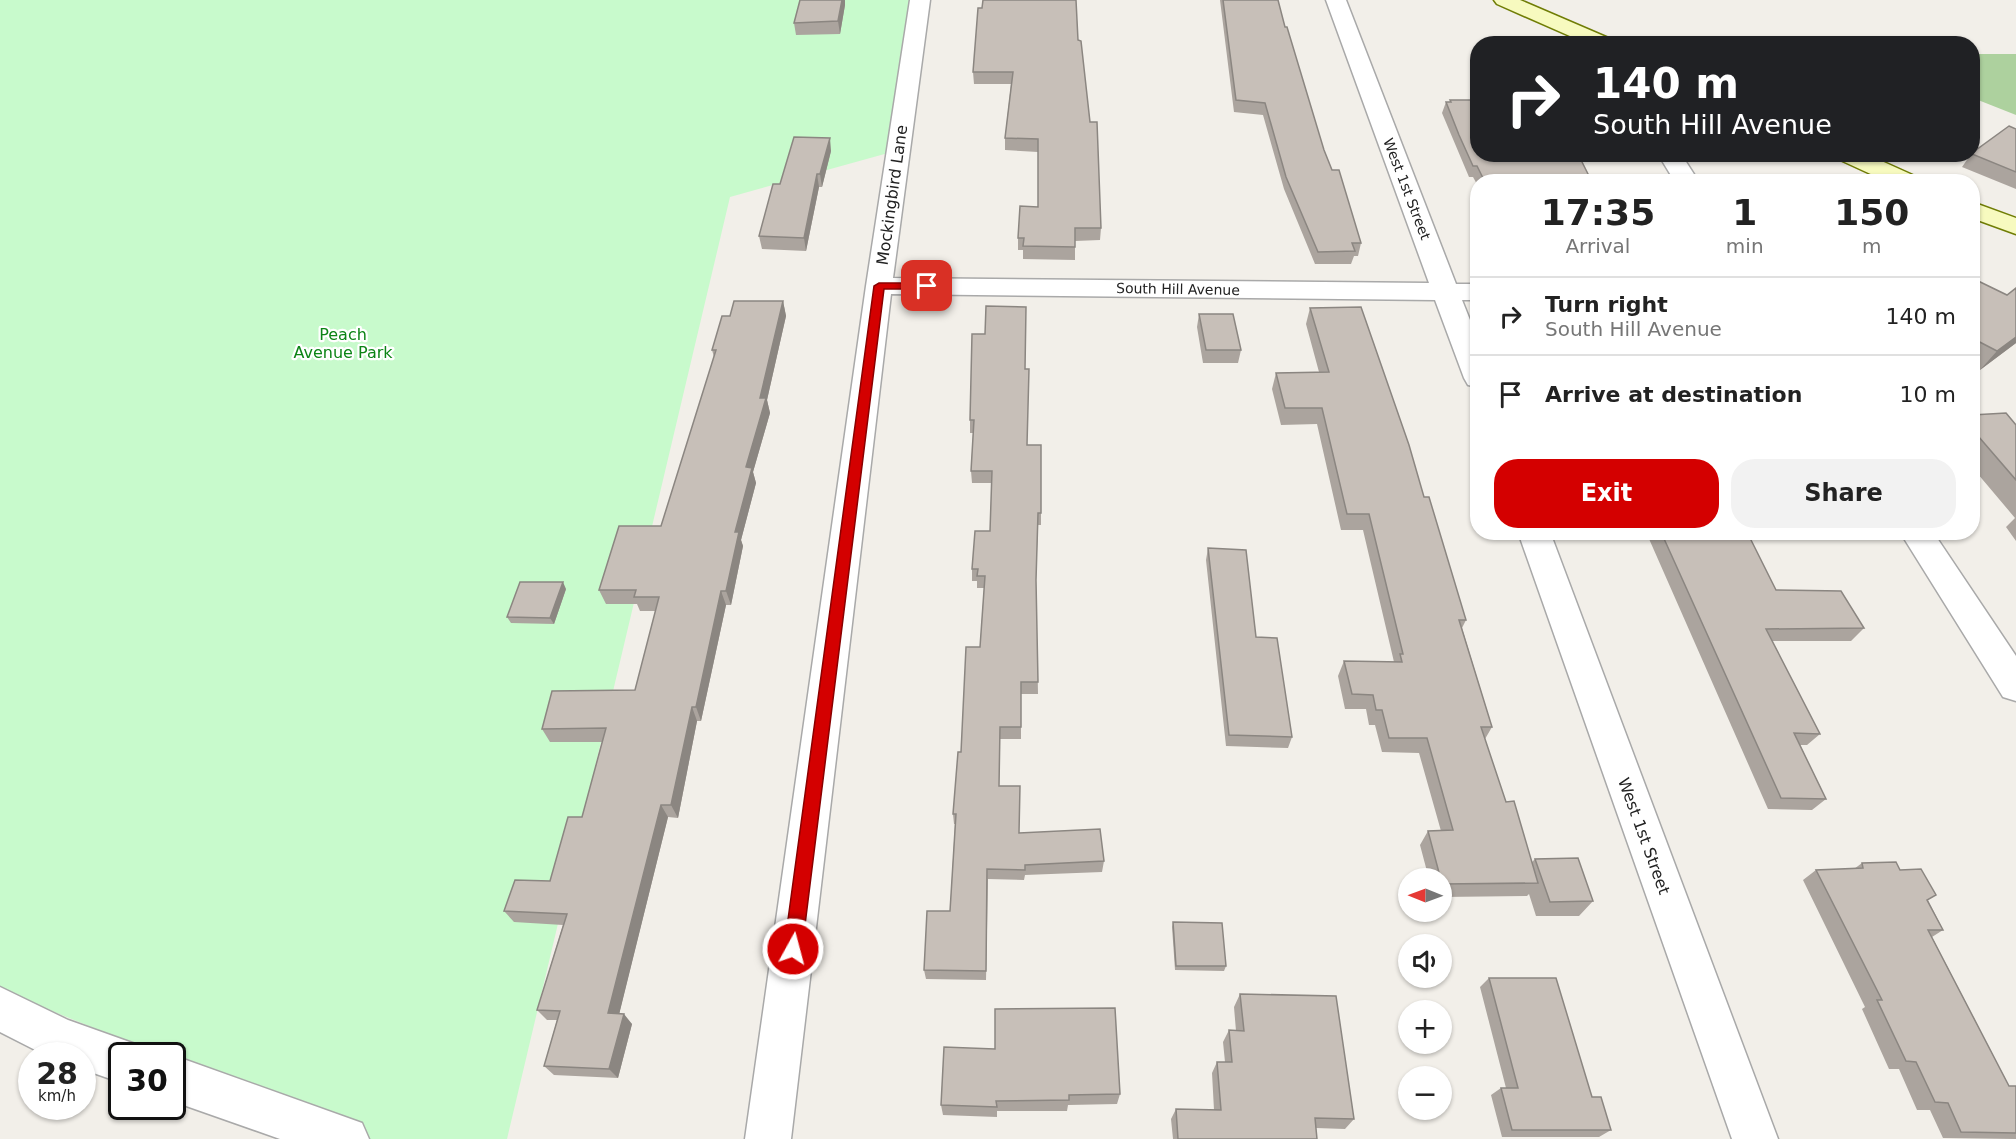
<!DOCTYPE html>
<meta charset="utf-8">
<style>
body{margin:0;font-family:"DejaVu Sans",sans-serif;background:#f2f2f2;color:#222;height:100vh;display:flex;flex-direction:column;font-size:22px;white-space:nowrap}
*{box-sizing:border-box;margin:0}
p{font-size:20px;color:#767676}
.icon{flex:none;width:33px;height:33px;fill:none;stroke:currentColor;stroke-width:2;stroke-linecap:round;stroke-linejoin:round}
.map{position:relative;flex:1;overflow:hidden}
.sheet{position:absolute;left:1470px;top:174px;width:510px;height:366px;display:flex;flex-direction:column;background:#fff;border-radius:24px;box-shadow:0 2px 4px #0004}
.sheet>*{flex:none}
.banner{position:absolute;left:1470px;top:36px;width:510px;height:126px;border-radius:24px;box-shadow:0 2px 4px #0004;background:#202124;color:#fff;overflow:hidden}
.needle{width:39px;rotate:271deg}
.tools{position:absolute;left:1398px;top:868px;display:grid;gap:12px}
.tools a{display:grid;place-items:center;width:54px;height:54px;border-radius:50%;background:#fff;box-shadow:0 2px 4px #0004;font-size:30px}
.speed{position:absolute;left:18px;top:1042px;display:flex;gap:12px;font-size:30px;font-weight:700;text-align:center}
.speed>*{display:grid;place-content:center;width:78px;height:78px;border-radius:50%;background:#fff;box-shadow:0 2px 4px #0004;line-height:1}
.speed small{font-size:15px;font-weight:400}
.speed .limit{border:3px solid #111;border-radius:9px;background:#fff;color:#111}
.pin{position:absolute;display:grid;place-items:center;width:51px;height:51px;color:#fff;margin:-26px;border-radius:12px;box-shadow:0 3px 9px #0006}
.me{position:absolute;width:66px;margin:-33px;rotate:7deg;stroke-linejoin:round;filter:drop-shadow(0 0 4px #0008)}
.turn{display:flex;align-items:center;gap:21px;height:126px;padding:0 24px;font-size:27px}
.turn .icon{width:78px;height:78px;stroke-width:2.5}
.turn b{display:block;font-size:42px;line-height:51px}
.eta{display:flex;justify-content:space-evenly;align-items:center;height:102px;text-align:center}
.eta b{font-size:36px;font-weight:700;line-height:42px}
.action{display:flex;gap:12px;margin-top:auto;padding:12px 24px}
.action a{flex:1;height:69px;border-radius:24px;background:#d40000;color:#fff;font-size:24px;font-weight:700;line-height:69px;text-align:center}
.action a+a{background:#f2f2f2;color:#222}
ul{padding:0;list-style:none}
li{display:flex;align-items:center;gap:18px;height:78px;padding:0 24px;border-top:2px solid #e0e0e0}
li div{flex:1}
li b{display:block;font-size:22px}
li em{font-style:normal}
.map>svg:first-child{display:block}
.forest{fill:#add19e}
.park{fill:#c8facc}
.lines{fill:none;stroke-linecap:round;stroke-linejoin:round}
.street-casing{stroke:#a9a9a9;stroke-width:3}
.secondary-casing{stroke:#707d05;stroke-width:3}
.street{fill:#fff;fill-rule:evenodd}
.secondary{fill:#f7fabf;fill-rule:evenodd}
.wall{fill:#aba49e}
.shaded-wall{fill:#8b8681}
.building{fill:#c7bfb8;stroke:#8b8681;stroke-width:1.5}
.route{fill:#d40000;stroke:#8a0000;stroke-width:1.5}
.labels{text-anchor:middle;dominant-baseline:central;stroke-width:4.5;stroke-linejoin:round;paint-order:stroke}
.far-street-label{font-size:14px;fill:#222;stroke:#fff}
.street-label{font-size:16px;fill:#222;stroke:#fff}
.park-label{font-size:16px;fill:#0c8416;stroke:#fff}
</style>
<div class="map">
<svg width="2016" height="1139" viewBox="0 0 2016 1139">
<rect width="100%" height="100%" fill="#f2efe9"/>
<path class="forest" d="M1972,54h44v61l-43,-17z"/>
<path class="park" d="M0,0h920l-21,150 -169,47 -223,942h-140l-195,-83h-9l-163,-66z"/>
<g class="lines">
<g class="street-casing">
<path id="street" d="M910,0h20l-37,278 536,5 -103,-283h20l110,284h22v16h-16l16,40v47l-10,-2 -4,-7 -29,-78 -544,-6 -100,845h-46l121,-853z
M1658,154h23l18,28h-24z
M1518,532h32l228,607h-46z
M1900,532h33l83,124v45l-13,-4z
M0,987l68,33 70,25 4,11h-20v27l-40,-14v-13h-35l-47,-24z
M172,1055l190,68 7,16h-89l-108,-38z"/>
</g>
<g class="secondary-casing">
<path id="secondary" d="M1494,0h26l93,40 3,4h-28l-91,-40z
M1835,154h31l51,23 4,5h-33l-50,-23z
M1972,202l44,16v16l-44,-16z"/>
</g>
<use href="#street" class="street"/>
<use href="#secondary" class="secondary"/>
</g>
<path class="wall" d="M800,0h45v5l-5,29 -44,1 -2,-12z
M1220,0h58l7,27 39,123 37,93 -3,13h-4l-3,8h-36l-31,-75 -21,-74 -29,-3z
M1078,40l23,188 -1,12 -25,1v19l-52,-1v-9h-5v-12l20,-31v-55l-33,-2v-12l6,-54h-37l-1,-12z
M1450,100l28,54 114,28h-114v4l-5,-9h-4l-27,-64 4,-11h4z
M2016,129v60l-54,-22 9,-13h1z
M831,151l-9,36h-3l-13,64 -44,-2 -3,-13 21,-52z
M1972,278l35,17 9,-7v55l-36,27 -8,-4z
M783,301l3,15 -19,84 3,13 -17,59 3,11 -15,57 2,6 -12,59h-5l-25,116h-4l-19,97 -10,-1 -49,197 13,10 -14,54 -64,-3 -10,-9 13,-46h-10l-10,-10 26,-85 -49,-3 -10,-11 46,-30 32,-64 20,-75h-52l-8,-13 93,-39 21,-79h-16l-3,-7h-31l-7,-14 62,-64 53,-169 -2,-7 18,-34z
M1310,308l114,189 42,123 -4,8 30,99 -7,12 21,63 26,60 3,-3 58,42 -14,15h-43l-7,-22 -2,2 -85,1v-18h-13l-9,-34 8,-14h13l-22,-78 -37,-1 -7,-27h-6l-3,-16h-21l-7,-33 6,-15 50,1 -31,-132h-22l-24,-106 -36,1 -9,-36 4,-16 43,-1 -13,-48z
M1199,314l42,36 -3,13h-35l-6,-36z
M1025,369l2,76 14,68v12h-3l-2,55 2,114h-17v45h-21l-1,47 20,47 85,28 -2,11 -77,3 -1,5 -36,-1 -2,101 -60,-1 -2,-9 26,-59 5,-87h-1l-1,-10 8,-62 19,-105 4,-59h-7v-7h-5v-12l18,-38 2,-48h-20l-1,-12 2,-38h-3v-13z
M2016,425v116l-10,-14 9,-9 -43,-51v-38z
M1646,532h101l29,58 88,38 -13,13h-79l48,93 -13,11h-7l26,54 -14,11 -44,-1z
M1208,548l48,89 36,100 -4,11 -62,-2 -20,-186z
M566,589l-12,35 -43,-1 -4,-6z
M1862,863l38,7 28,30 15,30 -11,7 77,149h7v53l-73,-1 -13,-28h-13l-18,-41h-10l-27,-60 3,-2 -62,-127 13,-10 38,-1z
M1173,922l53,44 -2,5 -49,-1 -3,-43z
M1489,978l103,119 19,33 -12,7h-97l-11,-42 10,-7h5l-26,-101z
M1240,994l114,125 -9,10 -29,-1 1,11h-144l-2,-20 5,-10 38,1 -2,-37 5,-11h8l-2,-20 6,-12 7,1 -2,-24z
M944,1047l176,47 -3,10 -49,1 -1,6h-70v6l-54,-2 -2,-10z"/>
<path class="shaded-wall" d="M842,0h3v5l-5,29 -2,-13z
M830,138l1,13 -9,36 -2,-13z
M817,174l2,13 -13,64 -2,-13z
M783,301l3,15 -19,84 3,13 -17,59 3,11 -15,57 2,6 -12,59 -5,-14 9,-59 11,-65 14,-69z
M2016,337v6l-36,27 17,-19z
M563,582l3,7 -12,35 -4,-6z
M721,591l5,14 -25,116 -5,-14z
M692,707l5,14 -19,97 -7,-13z
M661,805l7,12 -51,206 -9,-10z
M624,1014l8,10 -14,54 -9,-9z"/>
<path class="building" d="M800,0h42l-4,21 -44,2z
M983,0h93l2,40 3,1 9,81h7l4,106h-26v19l-52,-1 1,-8h-6l2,-32 18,1v-68l-33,-1 8,-66h-40l5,-64h4z
M1223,0h55l7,27h2l37,123 8,20h7l22,73h-9l3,8 -37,1 -32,-75 -21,-74 -29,-3z
M1450,100h28v54h100l14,28h-107l-8,-16h-4l-14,-31 -13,-33h5z
M2009,126l7,3v43l-44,-18v-1z
M794,137l36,1 -10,36h-3l-13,64 -45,-2 14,-52h7z
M1972,278l35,17 9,-7v49l-19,14 -25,-13v-20l5,-4 -5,-2z
M734,301h49l-23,97h6l-20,69 6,1 -17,64h4l-13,59h-5l-25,116h-4l-21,98h-10l-53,208 16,1 -15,55 -65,-3 16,-55 -23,-1 30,-96 -63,-3 11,-31 35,1 18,-64h14l24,-89 -64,1 10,-38 83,-1 24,-93h-25l2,-7h-37l20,-64h42l55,-176h-4l10,-34h8z
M986,306l40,1 -1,62h4l-2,76h14v68h-3l-2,67 2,102h-17v45h-21l-1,59h21l-1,47 81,-4 4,32 -79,4v5l-38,-1 -1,102 -62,-1 3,-59h23l6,-97h-3l5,-62h3l5,-105h14l5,-71h-8l1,-7h-6l3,-38h15l2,-60h-21l3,-51h-4l2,-86h13z
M1361,307l48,138 15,52h5l37,123h-7l33,107h-11l25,75 8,-1 24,82 -96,1 -14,-53 25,-1 -26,-92h-38l-7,-28h-6l-3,-15 -21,-1 -8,-33 58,1 -2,-8h3l-34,-140h-22l-25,-106h-37l-9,-35 53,-1 -19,-64z
M1199,314h34l8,36h-35z
M2006,413l10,12v55l-44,-51v-14z
M1661,532h86l29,58 65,1 23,37 -98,1 54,105 -26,-1 32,66 -45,-1z
M1208,548l38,2 10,87 21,1 15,99 -63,-2z
M520,582h43l-13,36 -43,-1z
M1578,858l15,43 -43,1 -15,-43z
M1896,862l4,8 21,-1 15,26 -9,5 16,30h-15l81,156h7v47l-55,-1 -13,-29 -13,-1 -19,-40 -10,-1 -29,-61h5l-66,-130 47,-2 -1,-5z
M1173,922l49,1 4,43h-50z
M1489,978h67l36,119h9l10,33h-99l-11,-42h17z
M1240,994l96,2 18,123 -39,-1 2,21h-139l-2,-30 45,1 -4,-48h15l-3,-32 15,1z
M1115,1008l5,86 -51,1v5l-73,1 1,6 -56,-2 3,-58 51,2v-40z"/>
<path class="route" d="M927,283l4,1v5h-47l-82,660 -3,6 -6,3 -6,-3 -3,-6 90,-663 5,-3z"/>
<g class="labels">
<g class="far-street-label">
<text transform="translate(1407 189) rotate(69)">West 1st Street</text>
<text transform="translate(1178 289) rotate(1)">South Hill Avenue</text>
</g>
<g class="street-label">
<text transform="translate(892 195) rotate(-82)">Mockingbird Lane</text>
<text transform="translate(1644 836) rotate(70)">West 1st Street</text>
</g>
<g class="park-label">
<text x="343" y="334">Peach<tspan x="343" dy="18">Avenue Park</tspan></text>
</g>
</g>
</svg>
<div class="tools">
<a><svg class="needle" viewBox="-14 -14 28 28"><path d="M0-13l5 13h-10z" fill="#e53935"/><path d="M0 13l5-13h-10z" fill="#767676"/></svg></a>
<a><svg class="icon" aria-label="sound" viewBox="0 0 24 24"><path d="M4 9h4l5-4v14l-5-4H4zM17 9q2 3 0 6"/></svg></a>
<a>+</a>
<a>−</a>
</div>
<div class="speed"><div>28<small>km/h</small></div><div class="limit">30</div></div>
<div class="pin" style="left:927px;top:286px;background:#d93025"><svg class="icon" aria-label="arrive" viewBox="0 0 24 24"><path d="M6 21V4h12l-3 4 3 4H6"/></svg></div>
<svg class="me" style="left:793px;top:949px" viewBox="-20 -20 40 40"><circle r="17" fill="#d40000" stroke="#fff" stroke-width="3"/><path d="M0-11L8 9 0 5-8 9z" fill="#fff"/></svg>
<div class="banner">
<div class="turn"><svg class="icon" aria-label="right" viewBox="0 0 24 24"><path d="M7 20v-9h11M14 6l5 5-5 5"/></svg><div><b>140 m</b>South Hill Avenue</div></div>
</div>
<section class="sheet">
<div class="eta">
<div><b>17:35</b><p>Arrival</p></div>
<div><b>1</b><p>min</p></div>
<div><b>150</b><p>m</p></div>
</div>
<ul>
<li><svg class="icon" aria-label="right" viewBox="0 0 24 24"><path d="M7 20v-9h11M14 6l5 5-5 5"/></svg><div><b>Turn right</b><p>South Hill Avenue</p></div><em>140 m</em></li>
<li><svg class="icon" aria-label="arrive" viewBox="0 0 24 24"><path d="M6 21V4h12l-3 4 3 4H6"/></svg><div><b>Arrive at destination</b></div><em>10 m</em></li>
</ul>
<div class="action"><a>Exit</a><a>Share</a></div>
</section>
</div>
